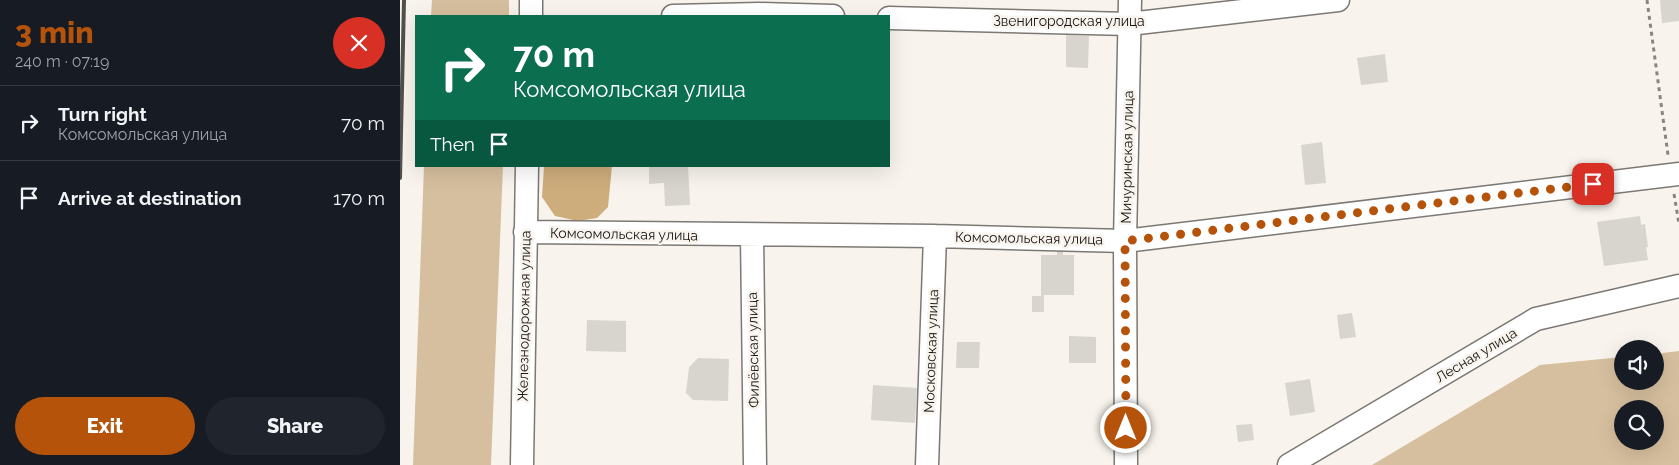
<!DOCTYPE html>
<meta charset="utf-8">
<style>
body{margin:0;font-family:Raleway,sans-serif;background:#20242c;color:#f1f3f6;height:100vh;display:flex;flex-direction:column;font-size:19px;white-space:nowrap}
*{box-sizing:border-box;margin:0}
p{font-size:16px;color:#9ea1a6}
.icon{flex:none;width:28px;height:28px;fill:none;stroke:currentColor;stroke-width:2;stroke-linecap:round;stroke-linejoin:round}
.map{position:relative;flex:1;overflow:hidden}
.drawer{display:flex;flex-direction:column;background:#171b24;width:400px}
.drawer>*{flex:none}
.banner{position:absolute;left:15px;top:15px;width:475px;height:152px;border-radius:0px;box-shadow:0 5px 20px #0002;background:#0b6e4f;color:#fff;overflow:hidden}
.fabs{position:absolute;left:1214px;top:340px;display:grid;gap:10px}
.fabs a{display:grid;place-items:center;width:50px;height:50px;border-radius:50%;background:#171b24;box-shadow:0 5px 20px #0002;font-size:25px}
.pin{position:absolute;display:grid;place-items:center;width:42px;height:42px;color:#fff;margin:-21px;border-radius:10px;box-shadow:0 2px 8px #0006}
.me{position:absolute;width:55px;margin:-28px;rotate:0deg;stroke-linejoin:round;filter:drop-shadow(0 0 4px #0008)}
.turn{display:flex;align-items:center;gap:18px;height:105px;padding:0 15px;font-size:22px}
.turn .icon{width:65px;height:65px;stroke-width:2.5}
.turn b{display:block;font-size:35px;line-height:42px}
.then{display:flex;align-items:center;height:48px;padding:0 15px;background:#0003;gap:10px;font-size:19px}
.round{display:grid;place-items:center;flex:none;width:52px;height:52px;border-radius:26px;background:#20242c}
.headline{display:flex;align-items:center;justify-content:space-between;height:85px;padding:0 15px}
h1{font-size:30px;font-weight:800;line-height:38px;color:#b45309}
.primary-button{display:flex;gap:10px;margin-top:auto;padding:10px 15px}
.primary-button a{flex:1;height:58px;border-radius:30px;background:#b45309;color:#fff;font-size:20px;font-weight:800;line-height:58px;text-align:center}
.primary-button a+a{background:#20242c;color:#f1f3f6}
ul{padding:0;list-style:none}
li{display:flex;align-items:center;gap:15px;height:75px;padding:0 15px;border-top:1px solid #363941}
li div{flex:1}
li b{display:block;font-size:19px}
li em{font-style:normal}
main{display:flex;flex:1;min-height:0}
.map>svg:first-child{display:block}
.green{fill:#d6bf9e;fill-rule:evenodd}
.water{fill:#cead7c}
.building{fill:#d8d4ce}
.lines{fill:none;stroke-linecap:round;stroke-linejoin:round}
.minor-casing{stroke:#7c7873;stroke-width:25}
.path{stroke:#888681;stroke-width:3;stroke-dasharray:4 4;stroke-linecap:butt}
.minor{stroke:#fff;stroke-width:22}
.rail{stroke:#52504d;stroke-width:4}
.route{stroke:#b45309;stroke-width:9;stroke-dasharray:0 16.2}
.labels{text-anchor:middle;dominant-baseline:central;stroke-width:5;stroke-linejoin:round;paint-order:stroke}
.street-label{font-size:14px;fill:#171614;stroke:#f8f4ed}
</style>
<main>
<section class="drawer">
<div class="headline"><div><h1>3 min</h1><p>240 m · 07:19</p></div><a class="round" style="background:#d93025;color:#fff"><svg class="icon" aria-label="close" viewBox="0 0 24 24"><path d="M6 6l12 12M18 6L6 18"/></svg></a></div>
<ul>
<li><svg class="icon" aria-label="right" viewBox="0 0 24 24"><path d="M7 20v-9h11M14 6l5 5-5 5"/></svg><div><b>Turn right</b><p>Комсомольская улица</p></div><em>70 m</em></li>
<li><svg class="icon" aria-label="arrive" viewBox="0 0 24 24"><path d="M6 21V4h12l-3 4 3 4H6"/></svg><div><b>Arrive at destination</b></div><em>170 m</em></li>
</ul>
<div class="primary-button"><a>Exit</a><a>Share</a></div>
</section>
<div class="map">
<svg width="1279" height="465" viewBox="0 0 1279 465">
<rect width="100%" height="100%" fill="#f8f4ed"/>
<path class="green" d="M32,0h77v16h-78z
M24,166h79l-12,299h-78z
M1279,351v114h-307l168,-100 82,-8v24h33v-27zM1222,409h33v32h-33z"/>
<path class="water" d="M144,166h68l-4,41 -11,11 -19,3 -23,-5 -13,-19z"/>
<path class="building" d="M1260,0h19v21l-17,2z
M666,35l23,1 -1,32 -22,-1z
M985,54l3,28 -27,3 -4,-27z
M922,142l4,41 -21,2 -4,-40z
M249,166h39l2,39 -25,1 -1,-23 -15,1z
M1240,216l1,9 4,-1 3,23h-2l2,13 -44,6 -7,-44z
M657,250h6v5h11v40h-30v17h-12v-16h9v-41h16z
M952,313l4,24 -16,2 -3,-24z
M187,320l39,1v31l-40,-1z
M669,336l27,1v26h-27z
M557,342h23l-1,26h-23z
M298,358l31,1 -1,42 -35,-1 -7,-7 3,-26z
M910,379l5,33 -25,4 -5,-33z
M473,385l44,3 -2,35 -44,-3z
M852,424l2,16 -16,2 -2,-17z"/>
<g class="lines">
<g class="minor-casing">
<path id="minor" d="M131,16v-16
M273,16l86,-2 74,2
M489,18l240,6 209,-24
M125,232l410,4 190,5 554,-67
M352,235l3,230
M122,465l5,-299
M527,465l8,-229
M726,465l-1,-224 5,-241
M889,465l247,-146 143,-33"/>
</g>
<path class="path" d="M1247,0l21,155
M1274,194l5,30"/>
<use href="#minor" class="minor"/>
<path class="rail" d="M0,178l4,-178"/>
</g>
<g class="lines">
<path class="route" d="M726,428l-1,-187 468,-57"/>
</g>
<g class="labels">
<g class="street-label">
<text x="669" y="21">Звенигородская улица</text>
<text transform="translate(727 157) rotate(-89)">Мичуринская улица</text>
<text transform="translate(224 234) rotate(1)">Комсомольская улица</text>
<text transform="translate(629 238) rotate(1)">Комсомольская улица</text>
<text transform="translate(124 316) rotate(-89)">Железнодорожная улица</text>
<text transform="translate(353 350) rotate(-91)">Филёвская улица</text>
<text transform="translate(531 351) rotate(-88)">Московская улица</text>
<text transform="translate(1076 355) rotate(-31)">Лесная улица</text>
</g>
</g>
</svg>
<div class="fabs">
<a><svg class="icon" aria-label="sound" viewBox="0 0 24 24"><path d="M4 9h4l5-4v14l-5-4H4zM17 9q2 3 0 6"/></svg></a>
<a><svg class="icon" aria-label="search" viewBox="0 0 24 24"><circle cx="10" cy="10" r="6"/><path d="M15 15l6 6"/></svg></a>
</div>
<div class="pin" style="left:1193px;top:184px;background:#d93025"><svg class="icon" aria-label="arrive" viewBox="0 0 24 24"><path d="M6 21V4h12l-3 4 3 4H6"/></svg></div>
<svg class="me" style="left:726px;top:428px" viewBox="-20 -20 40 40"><circle r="17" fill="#b45309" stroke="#fff" stroke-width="3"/><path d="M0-11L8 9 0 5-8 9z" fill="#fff"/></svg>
<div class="banner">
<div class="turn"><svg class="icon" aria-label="right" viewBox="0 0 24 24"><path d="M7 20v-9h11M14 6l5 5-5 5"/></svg><div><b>70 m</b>Комсомольская улица</div></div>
<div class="then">Then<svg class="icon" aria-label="arrive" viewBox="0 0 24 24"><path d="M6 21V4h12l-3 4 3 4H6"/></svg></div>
</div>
</div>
</main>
